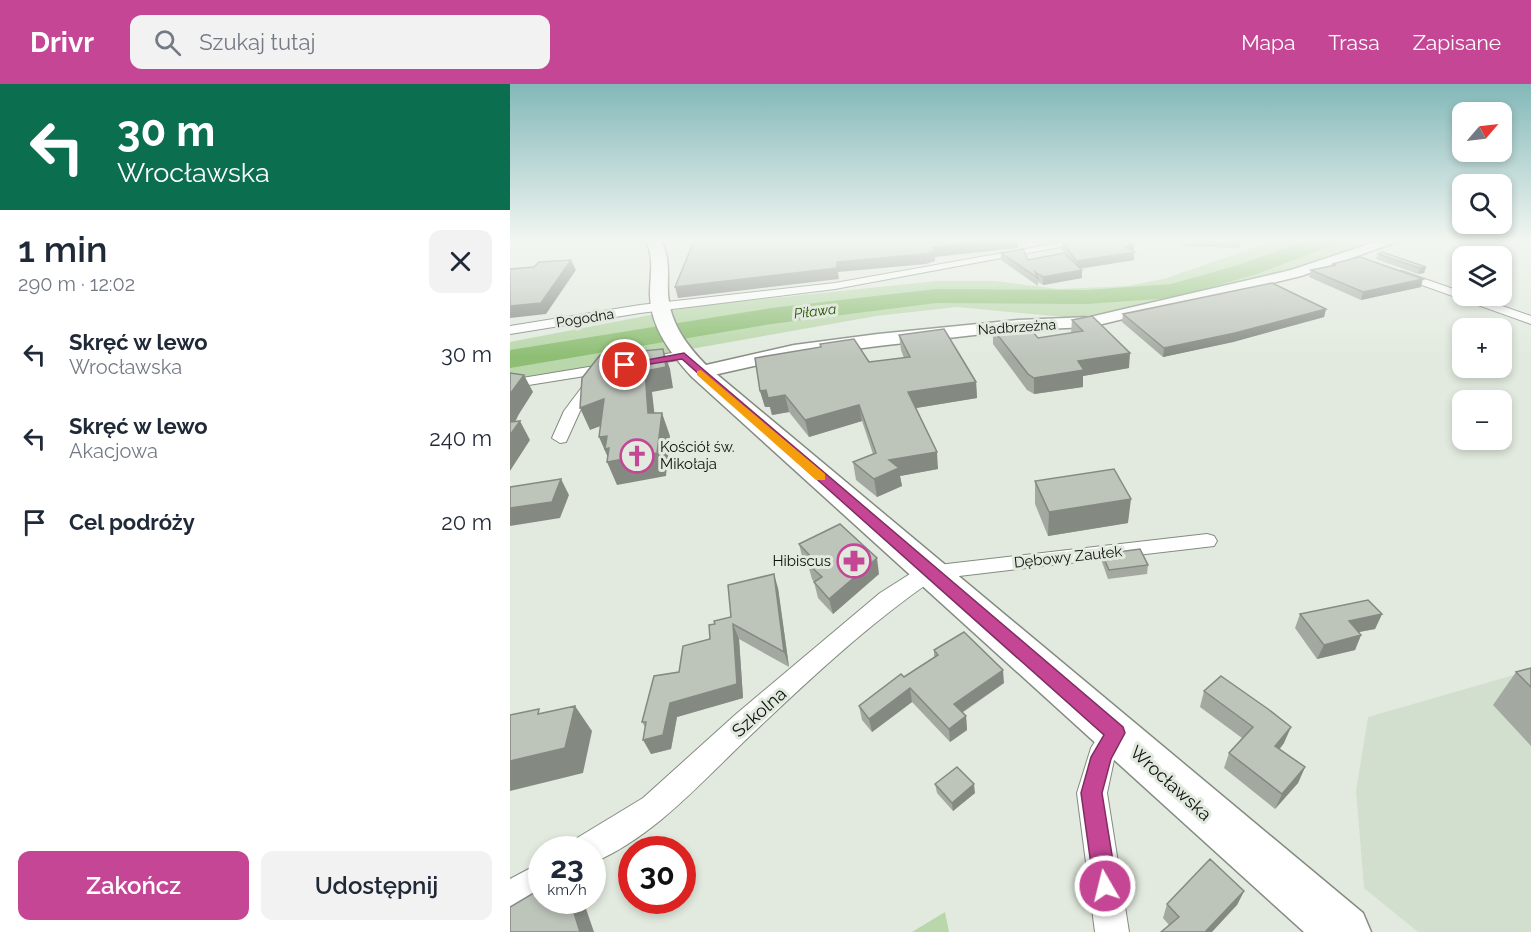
<!DOCTYPE html>
<html lang="pl">
<meta charset="utf-8">
<style>
body{margin:0;font-family:Raleway,sans-serif;background:#f2f2f3;color:#1f2937;height:100vh;display:flex;flex-direction:column;font-size:22px;white-space:nowrap}
*{box-sizing:border-box;margin:0}
p{font-size:20px;color:#747a83}
.icon{flex:none;width:33px;height:33px;fill:none;stroke:currentColor;stroke-width:2;stroke-linecap:round;stroke-linejoin:round}
.map{position:relative;flex:1;overflow:hidden}
.details{display:flex;flex-direction:column;background:#fff;width:510px}
.details>*{flex:none}
.banner{background:#0b6e4f;color:#fff;overflow:hidden}
.needle{width:39px;rotate:62deg}
.buttons{position:absolute;left:942px;top:18px;display:grid;gap:12px}
.buttons a{display:grid;place-items:center;width:60px;height:60px;border-radius:12px;background:#fff;box-shadow:0 3px 9px #0003;font-size:30px}
.speed{position:absolute;left:18px;top:752px;display:flex;gap:12px;font-size:30px;font-weight:700;text-align:center}
.speed>*{display:grid;place-content:center;width:78px;height:78px;border-radius:50%;background:#fff;box-shadow:0 3px 9px #0003;line-height:1}
.speed small{font-size:15px;font-weight:400}
.speed .limit{border:9px solid #d22;background:#fff;color:#111}
.pin{position:absolute;display:grid;place-items:center;width:51px;height:51px;color:#fff;margin:-26px;border:3px solid #fff;border-radius:50%;box-shadow:0 2px 6px #0007}
.me{position:absolute;width:66px;margin:-33px;rotate:352deg;stroke-linejoin:round;filter:drop-shadow(0 0 4px #0008)}
.turn{display:flex;align-items:center;gap:21px;height:126px;padding:0 18px;font-size:27px}
.turn .icon{width:78px;height:78px;stroke-width:2.5}
.turn b{display:block;font-size:42px;line-height:51px}
.round{display:grid;place-items:center;flex:none;width:63px;height:63px;border-radius:12px;background:#f2f2f3}
.headline{display:flex;align-items:center;justify-content:space-between;height:102px;padding:0 18px}
h1{font-size:36px;font-weight:600;line-height:45px}
.button{display:flex;gap:12px;margin-top:auto;padding:12px 18px}
.button a{flex:1;height:69px;border-radius:12px;background:#c44695;color:#fff;font-size:24px;font-weight:600;line-height:69px;text-align:center}
.button a+a{background:#f2f2f3;color:#1f2937}
ul{padding:0;list-style:none}
li{display:flex;align-items:center;gap:18px;height:84px;padding:0 18px}
li div{flex:1}
li b{display:block;font-size:22px}
li em{font-style:normal}
header{display:flex;align-items:center;gap:36px;box-sizing:border-box;height:84px;padding:0 30px;background:#c44695;color:#fff}
header strong{font-size:28px}
nav{display:flex;gap:33px;margin-inline-start:auto;font-size:21px}
.search{width:420px;height:54px;background:#f2f2f3;display:flex;align-items:center;gap:15px;box-sizing:border-box;padding:0 21px;border-radius:12px;color:#747a83;font-size:22px}
main{display:flex;flex:1;min-height:0}
.map>svg:first-child{display:block}
.built{fill:#d3dfce}
.green{fill:#b9d7aa}
.lines{fill:none;stroke-linecap:round;stroke-linejoin:round}
.river{fill:#8dbe73;fill-rule:evenodd}
.street-casing{stroke:#848b81;stroke-width:2}
.secondary-casing{stroke:#848b81;stroke-width:3}
.primary-casing{stroke:#848b81;stroke-width:3}
.street{fill:#fff;fill-rule:evenodd}
.secondary{fill:#fff;fill-rule:evenodd}
.primary{fill:#fff;fill-rule:evenodd}
.wall{fill:#a3a9a0}
.shaded-wall{fill:#848982}
.building{fill:#bdc4ba;stroke:#848982;stroke-width:1.5}
.route{fill:#c44695;stroke:#7f2e61;stroke-width:1.5}
.slow{fill:#f59e0b}
.labels{text-anchor:middle;dominant-baseline:central;stroke-width:6;stroke-linejoin:round;paint-order:stroke}
.far-water-label{font-size:14px;font-style:italic;fill:#255100;stroke:#e2eadf}
.far-street-label{font-size:14px;fill:#0e110d;stroke:#e2eadf}
.poi-label{font-size:15px;fill:#0e110d;stroke:#e2eadf;text-anchor:start}
.street-label{font-size:15px;fill:#0e110d;stroke:#e2eadf}
.near-street-label{font-size:18px;fill:#0e110d;stroke:#e2eadf}
</style>
<header>
<strong>Drivr</strong>
<div class="search"><svg class="icon" aria-label="search" viewBox="0 0 24 24"><circle cx="10" cy="10" r="6"/><path d="M15 15l6 6"/></svg>Szukaj tutaj</div>
<nav><a>Mapa</a><a>Trasa</a><a>Zapisane</a></nav>
</header>
<main>
<section class="details">
<div class="banner">
<div class="turn"><svg class="icon" aria-label="left" viewBox="0 0 24 24"><path d="M17 20v-9H6M10 6l-5 5 5 5"/></svg><div><b>30 m</b>Wrocławska</div></div>
</div>
<div class="headline"><div><h1>1 min</h1><p>290 m · 12:02</p></div><a class="round"><svg class="icon" aria-label="close" viewBox="0 0 24 24"><path d="M6 6l12 12M18 6L6 18"/></svg></a></div>
<ul>
<li><svg class="icon" aria-label="left" viewBox="0 0 24 24"><path d="M17 20v-9H6M10 6l-5 5 5 5"/></svg><div><b>Skręć w lewo</b><p>Wrocławska</p></div><em>30 m</em></li>
<li><svg class="icon" aria-label="left" viewBox="0 0 24 24"><path d="M17 20v-9H6M10 6l-5 5 5 5"/></svg><div><b>Skręć w lewo</b><p>Akacjowa</p></div><em>240 m</em></li>
<li><svg class="icon" aria-label="arrive" viewBox="0 0 24 24"><path d="M6 21V4h12l-3 4 3 4H6"/></svg><div><b>Cel podróży</b></div><em>20 m</em></li>
</ul>
<div class="button"><a>Zakończ</a><a>Udostępnij</a></div>
</section>
<div class="map">
<svg width="1021" height="848" viewBox="0 0 1021 848">
<rect width="100%" height="100%" fill="#e2eadf"/>
<path class="built" d="M1021,586v262h-113l-54,-44 -8,-97 12,-74z"/>
<path class="green" d="M769,155h98l-66,25 -93,25 -143,29 -118,-11 -81,9 -366,65v-39l187,-36 239,-25h59l64,8 68,-3 37,-7z
M435,828l4,20h-37z"/>
<g class="lines">
<path class="river" d="M801,155h30l-3,4 -84,32 -82,23 -85,6 -151,-1 -165,21 -261,44v-18l261,-42 165,-19 151,1 84,-6 67,-19z"/>
<g class="street-casing">
<path id="street" d="M571,155h22l-268,50 -195,24 -130,21v-8l130,-21 195,-22z
M884,187h8l60,21v4h11l58,20v8l-137,-49z
M174,267l7,4 -2,3 -47,8 -7,-4 7,-4z
M103,279l7,4 -2,3 -21,4 6,4 -23,33 -14,31 -6,1 -8,-5 12,-27 27,-36 -81,13v-8z
M697,450l7,2 3,5 -3,5 -280,33c-64,44 -123,99 -180,153 -49,46 -99,105 -162,131v-14h-20l5,-11 66,-40 92,-83 145,-122 41,-26z
M606,637l10,3 4,9 -16,27 -7,33 22,139h-34l-18,-139 14,-45 15,-24z
M32,778v35l-32,18v-36z"/>
</g>
<g class="secondary-casing">
<path id="secondary" d="M874,155h21l-104,37 -211,51 -72,3 -140,16 -84,11 -94,21 -7,-2 -3,-4 3,-4 101,-23 84,-11 140,-14 72,-3 201,-47z"/>
</g>
<g class="primary-casing">
<path id="primary" d="M135,155h15c11,18 7,35 8,55 2,30 20,53 40,73l655,546 8,19h-67l-612,-555c-21,-23 -42,-50 -42,-83 0,-20 5,-36 -5,-55z"/>
</g>
<use href="#street" class="street"/>
<use href="#secondary" class="secondary"/>
<use href="#primary" class="primary"/>
</g>
<path class="wall" d="M670,155h60l1,1 -1,8 -57,-2z
M553,157l71,4v15l-54,9 2,9 -39,7 -5,-3v4l-37,-26v-7l27,7 40,-3 -6,-8z
M868,170l48,13 -2,6 -6,1 -42,-15z
M822,180l89,23 -60,13 -52,-23 2,-7 20,-4z
M816,225l-2,8 -91,25 -70,15 -41,-35 1,-8z
M562,236l57,48 -46,8v11l-49,7 -7,-4 -34,-46v-15l45,9 33,-5z
M389,251l77,47 1,16 -61,10 22,61 -38,7 2,10 -25,11 -21,-17 -3,-18 20,-8 -11,-33 -53,16 -20,-25 -17,3 -2,-8h-5l-5,-16 61,-43 -1,-4 49,18 35,-4 -3,-8z
M525,397l93,42 -80,13 -13,-32z
M289,460l80,30 -46,40 -15,-16 -4,-16 -2,-3 -4,-14 -5,-5z
M592,470l46,11 -1,9 -39,5 -6,-17z
M268,504l11,79 -50,-28 4,59 -66,19 -6,32 -20,5 -6,-27 -3,-5 37,-50 31,-33 5,-15 16,-7z
M790,530h82l-7,15 -16,3 2,3 -6,15 -38,9 -22,-31z
M424,566l70,33 -42,30 4,3 1,14 -17,12 -38,-40 -40,30 -10,-12 -3,-14 75,-49z
M1021,584v78l-38,-41 23,-33z
M694,607l80,52 -4,6 25,18 -7,16 -23,26 -51,-41 5,-15 13,-15 -42,-31z
M425,700l40,9 -22,18 -16,-18z
M734,807l-7,14 -68,20 -6,-7 4,-14z"/>
<path class="shaded-wall" d="M500,155h8v9l-83,9v4l-9,3 -88,8 1,7 -161,19 -3,-11 258,-40z
M624,161v15l-58,9v-8l49,-14z
M61,176l5,10 -30,44 -36,4v-12z
M916,183l-2,6 -6,1 2,-6z
M572,186v8l-39,7v-8z
M913,195l-2,8 -60,13 2,-8z
M816,225l-2,8 -91,25 -70,15 1,-9z
M153,265l7,20 3,19 -21,4 5,44 -9,-23 -3,-42z
M620,269l-1,15 -46,8v11l-49,7v-16l44,-17z
M14,291l9,17 -14,22 -9,18v-38z
M466,298l1,16 -67,11 -2,-17z
M256,306l19,5 4,17 -17,3 -2,-8h-5l-5,-16z
M94,315l10,22 -24,9 -10,-22z
M349,321l3,16 -53,16 -4,-17z
M152,329l8,23 -4,40 -49,9 -10,-23 2,-2 -10,-23z
M10,337l10,19 -20,31v-36z
M427,368l1,17 -38,7 2,10 -25,11 -3,-18 15,-19z
M51,395l8,16 -9,23 -50,8v-18z
M621,415l-3,24 -80,13 1,-24z
M367,474l2,16 -46,40 -4,-15z
M264,490l4,14 11,79 -5,-15z
M872,530l-7,15 -32,6 6,-14z
M223,540l6,15 4,59 -66,19 -6,32 -20,5 -8,-14 27,-37z
M851,551l-6,15 -38,9 7,-14z
M493,586l1,13 -49,34 -1,-13z
M400,604l2,14 -40,30 -3,-13z
M65,622l17,25 -9,42 -73,18v-30z
M456,632l1,14 -17,12 -1,-13z
M781,643l-7,16 -15,18 6,-15z
M795,683l-7,16 -23,26 7,-15z
M464,700l1,9 -22,18 -1,-8z
M734,807l-7,14 -25,27h-7z
M60,816h13l11,32h-14z"/>
<path class="building" d="M218,155h282l-77,8 2,4 -10,3 -88,8v6l-162,19 19,-46z
M563,155h50l11,6 -9,2 10,5 -59,9 -13,-20z
M691,155h39l1,1z
M513,165l5,11 36,-7 18,17 -39,7 -8,-5 3,6 -37,-25z
M872,168l44,15 -6,1 -42,-14z
M850,173l63,22 -60,13 -52,-22 25,-5 -4,-1z
M61,176l-30,43 -31,3v-37l24,-2 5,-5z
M762,199l54,26 -91,24 -71,15 -41,-34z
M582,232l38,37 -52,8 6,9 -50,8 -6,-4 -35,-45 33,-5 12,14 45,-7 -11,-11z
M434,245l32,53 -68,10 29,60 -48,8 10,8 -25,11 -21,-17 23,-9 -17,-48 -54,15 -20,-25 -17,3 -2,-8 -6,1 -5,-33 66,-11 -1,-3 34,-5 15,23 41,-5 -11,-22z
M153,265l3,18 -21,4 3,42h14l-5,40 -50,9 2,-14 -4,1 2,-13 -8,1 5,-38 -24,9 2,-30 18,-23z
M0,289l14,2 -14,19z
M10,337l-10,14v-13z
M604,385l17,30 -82,13 -14,-31z
M51,395l-9,23 -42,6v-21z
M330,440l37,34 -48,41 -15,-17 8,-5 -14,-13 8,-2 -17,-18z
M630,465l8,16 -39,5 -7,-16z
M264,490l10,78 -51,-28 4,60 -67,19 -7,32 -20,5 3,-18h-4l12,-46 25,-4 4,-26 27,-7 -1,-14 6,-1 -1,-3 17,-4 -3,-32z
M858,516l14,14 -33,7 12,14 -37,10 -24,-31z
M454,548l39,38 -49,34 12,12 -17,13 -39,-41 -41,31 -10,-13 42,-32 3,3 34,-22 -4,-5z
M1021,584v19l-15,-15z
M711,592l47,33 23,18 -16,19 30,21 -23,27 -53,-41 24,-26 -49,-36z
M65,622l-10,42 -55,13v-46l29,-6 -1,5z
M447,683l17,17 -22,19 -17,-19z
M700,775l34,32 -39,41h-44l18,-15 -12,-13z
M32,804v12h28l10,32h-70v-25z"/>
<linearGradient id="sky" x2="0" y2="1"><stop stop-color="#83b8b9"/><stop offset="0.57" stop-color="#f2f6f1"/><stop offset="1" stop-color="#f2f6f1" stop-opacity="0"/></linearGradient>
<rect width="1021" height="274" fill="url(#sky)"/>
<path class="route" d="M174,269l439,374 2,6 -14,26 -9,34 15,93 -4,8 -8,3 -8,-3 -3,-8 -13,-93 10,-36 13,-22 -422,-376 -57,9 -5,-3z"/>
<path class="slow" d="M191,286l124,104v6h-9l-119,-105v-4z"/>
<defs>
<g id="church-ring" transform="scale(1.725)"><circle r="9.5" fill="#e2eadf" stroke="#c44695" stroke-width="1.5"/><path d="M-1.2-6h2.4v3.5h3.3v2.4h-3.3V6h-2.4V-.1h-3.3v-2.4h3.3Z" fill="#c44695"/></g>
<g id="pharmacy-ring" transform="scale(1.725)"><circle r="9.5" fill="#e2eadf" stroke="#c44695" stroke-width="1.5"/><path d="M-2-6h4v4h4v4h-4v4h-4v-4h-4v-4h4Z" fill="#c44695"/></g>
</defs>
<g fill-rule="evenodd">
<use href="#church-ring" x="127" y="372"/>
<use href="#pharmacy-ring" x="344" y="477"/>
</g>
<g class="labels">
<g class="far-water-label">
<text transform="translate(305 227) rotate(-7)">Piława</text>
</g>
<g class="far-street-label">
<text transform="translate(75 234) rotate(-9)">Pogodna</text>
<text transform="translate(507 243) rotate(-4)">Nadbrzeżna</text>
</g>
<g class="poi-label">
<text x="150" y="363">Kościół św.<tspan x="150" dy="17">Mikołaja</tspan></text>
<text x="321" y="477" text-anchor="end">Hibiscus</text>
</g>
<g class="street-label">
<text transform="translate(558 473) rotate(-6)">Dębowy Zaułek</text>
</g>
<g class="near-street-label">
<text transform="translate(249 628) rotate(-41)">Szkolna</text>
<text transform="translate(661 699) rotate(42)">Wrocławska</text>
</g>
</g>
</svg>
<div class="buttons">
<a><svg class="needle" viewBox="-14 -14 28 28"><path d="M0-13l5 13h-10z" fill="#e53935"/><path d="M0 13l5-13h-10z" fill="#747a83"/></svg></a>
<a><svg class="icon" aria-label="search" viewBox="0 0 24 24"><circle cx="10" cy="10" r="6"/><path d="M15 15l6 6"/></svg></a>
<a><svg class="icon" aria-label="layers" viewBox="0 0 24 24"><path d="M12 4l9 5-9 5-9-5zM3 14l9 5 9-5"/></svg></a>
<a>+</a>
<a>−</a>
</div>
<div class="speed"><div>23<small>km/h</small></div><div class="limit">30</div></div>
<div class="pin" style="left:115px;top:281px;background:#d93025"><svg class="icon" aria-label="arrive" viewBox="0 0 24 24"><path d="M6 21V4h12l-3 4 3 4H6"/></svg></div>
<svg class="me" style="left:595px;top:802px" viewBox="-20 -20 40 40"><circle r="17" fill="#c44695" stroke="#fff" stroke-width="3"/><path d="M0-11L8 9 0 5-8 9z" fill="#fff"/></svg>
</div>
</main>
